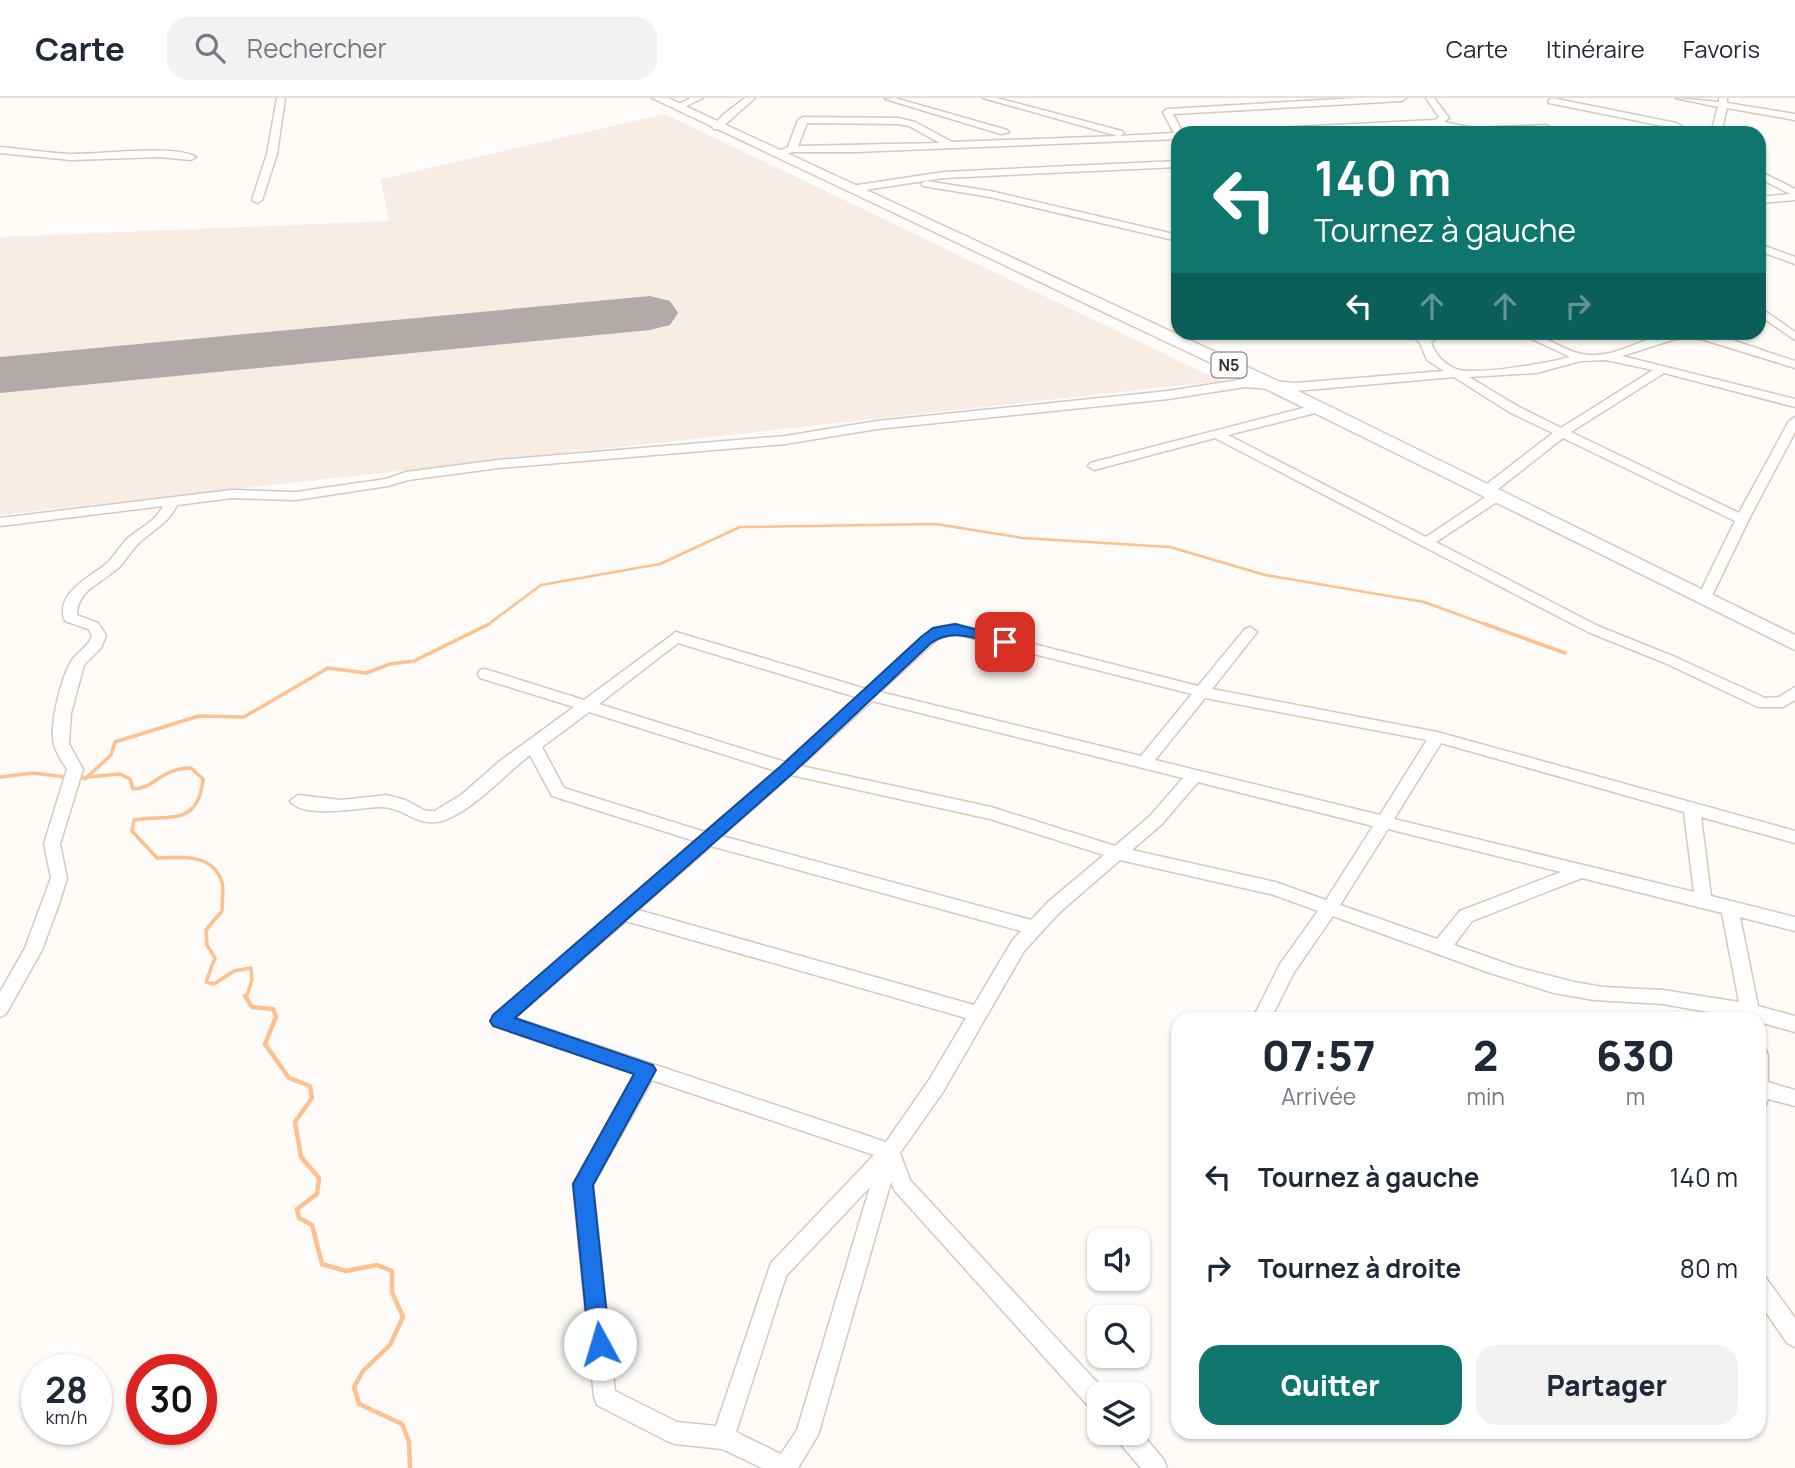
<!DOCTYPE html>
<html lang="fr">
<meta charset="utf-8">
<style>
body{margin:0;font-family:Manrope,sans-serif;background:#f2f2f3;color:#1f2937;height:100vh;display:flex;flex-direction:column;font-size:26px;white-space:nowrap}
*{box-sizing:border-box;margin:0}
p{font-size:23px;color:#747a83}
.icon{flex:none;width:38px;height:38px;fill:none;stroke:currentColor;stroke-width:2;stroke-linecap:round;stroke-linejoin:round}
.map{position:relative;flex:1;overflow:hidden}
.side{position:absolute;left:1171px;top:914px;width:595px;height:427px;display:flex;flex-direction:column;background:#fff;border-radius:21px;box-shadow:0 2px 5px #0004}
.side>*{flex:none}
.top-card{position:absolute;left:1171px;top:28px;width:595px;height:214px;border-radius:21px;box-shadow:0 2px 5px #0004;background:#0f766e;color:#fff;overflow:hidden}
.buttons{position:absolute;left:1087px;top:1130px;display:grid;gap:14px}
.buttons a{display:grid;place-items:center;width:63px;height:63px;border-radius:14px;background:#fff;box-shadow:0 2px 5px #0004;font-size:35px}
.speed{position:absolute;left:21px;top:1256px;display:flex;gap:14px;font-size:35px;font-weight:700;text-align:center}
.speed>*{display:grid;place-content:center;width:91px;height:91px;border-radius:50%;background:#fff;box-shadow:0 2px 5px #0004;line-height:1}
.speed small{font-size:18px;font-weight:400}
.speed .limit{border:10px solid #d22;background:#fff;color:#111}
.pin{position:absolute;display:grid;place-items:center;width:60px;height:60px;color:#fff;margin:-30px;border-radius:14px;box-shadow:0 4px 10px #0006}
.me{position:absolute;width:77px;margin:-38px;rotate:354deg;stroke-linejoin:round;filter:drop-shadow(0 0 5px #0008)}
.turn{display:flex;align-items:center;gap:24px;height:147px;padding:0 28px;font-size:32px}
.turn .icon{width:91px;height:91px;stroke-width:2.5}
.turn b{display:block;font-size:49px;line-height:60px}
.lanes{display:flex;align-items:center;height:66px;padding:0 28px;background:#0003;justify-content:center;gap:35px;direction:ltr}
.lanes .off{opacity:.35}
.eta{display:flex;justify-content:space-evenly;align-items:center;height:119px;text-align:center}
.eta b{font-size:42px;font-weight:800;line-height:49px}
.action{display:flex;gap:14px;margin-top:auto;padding:14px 28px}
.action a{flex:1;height:80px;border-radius:21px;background:#0f766e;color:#fff;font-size:28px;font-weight:800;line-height:80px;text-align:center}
.action a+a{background:#f2f2f3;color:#1f2937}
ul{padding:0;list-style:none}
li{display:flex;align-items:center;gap:21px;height:91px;padding:0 28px}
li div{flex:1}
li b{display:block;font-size:26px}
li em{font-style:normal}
header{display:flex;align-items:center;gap:42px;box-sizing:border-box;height:98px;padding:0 35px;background:#fff;border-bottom:2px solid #e0e1e3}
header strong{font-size:33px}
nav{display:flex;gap:38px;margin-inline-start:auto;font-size:24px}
.search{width:490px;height:63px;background:#f2f2f3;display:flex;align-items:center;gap:18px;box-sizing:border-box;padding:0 24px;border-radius:21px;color:#747a83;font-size:26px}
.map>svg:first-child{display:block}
.built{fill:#f7ede5}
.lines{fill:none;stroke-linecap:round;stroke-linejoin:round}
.stream-far2{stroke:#fdc18f;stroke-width:2.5}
.stream-far1{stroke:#fdc18f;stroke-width:3.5}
.stream{stroke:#fdc18f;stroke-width:4.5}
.runway{fill:#b0aba8;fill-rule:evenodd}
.minor-casing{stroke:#dac8b9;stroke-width:3}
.highway-casing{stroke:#dac8b9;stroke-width:3}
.minor{fill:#fff;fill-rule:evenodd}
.highway{fill:#fff;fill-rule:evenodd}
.route{fill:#1a73e8;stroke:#114b97;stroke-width:2}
.labels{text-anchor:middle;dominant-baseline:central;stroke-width:6;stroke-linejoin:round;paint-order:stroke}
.shield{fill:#fff;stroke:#726d69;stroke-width:2}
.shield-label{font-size:16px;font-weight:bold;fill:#362e29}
</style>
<header>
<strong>Carte</strong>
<div class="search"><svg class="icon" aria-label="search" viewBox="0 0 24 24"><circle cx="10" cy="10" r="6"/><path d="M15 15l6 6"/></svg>Rechercher</div>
<nav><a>Carte</a><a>Itinéraire</a><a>Favoris</a></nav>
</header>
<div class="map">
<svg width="1795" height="1370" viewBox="0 0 1795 1370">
<rect width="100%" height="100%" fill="#fefbf8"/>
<path class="built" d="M665,16l556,267 -1221,134v-278l389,-16 -8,-42z"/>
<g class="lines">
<path class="stream-far2" d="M486,528l55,-41 119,-21 80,-37 196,-3 86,14 148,9 95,28 159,27 66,24"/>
<path class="stream-far1" d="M1485,526l80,29
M0,679l33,-4 33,4
M77,680l43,-4 10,5 3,10c23,0 26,-21 58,-21l12,11c-5,49 -35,35 -69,41l-2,11 25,27c23,-1 56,-5 65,24 2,8 0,21 0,29l-16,19 1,15 8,13 -9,24 8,2 20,-13 17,-3 1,12 -6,18
M85,681l26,-24 4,-13 84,-26 45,1 84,-49 38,5 24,-9 24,-3 75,-37"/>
<path class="stream" d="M245,898l7,11 21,2 3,8 -11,27 24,34 21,8 2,12 -17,24 6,35 18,21 -2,16 -20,15 2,9 13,7 10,39 24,7 31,-6 15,6v21l11,25 -13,28 -27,26 -9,16 5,17 43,20 7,18 1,26"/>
<path class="runway" d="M650,198l20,5 8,12 -8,12 -20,5 -650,63v-36z"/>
<g class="minor-casing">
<path id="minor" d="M277,0h8l-8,56 -15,46 -5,3 -5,-3 15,-46z
M691,0h12l-23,11 -7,-2z
M745,0h10l-35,31h-6l-2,-2 12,-13z
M895,0l112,32 2,2 -8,2 -116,-35z
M983,0h14l125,33 2,2 -4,3 54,-3 -11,-21 4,-3 190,-11h49l-4,3 -229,13 10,19h-5v6l-323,13h-62l-16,5 -5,-3 16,-7 10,-27 5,-3 95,1 17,4 37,20 166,-6zM807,25l91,1 11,2 31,17 -142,3z
M1426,0h8l15,20 -5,4 29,6 73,-3 5,3 -5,3 -76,2 -33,-7 -145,7h-60l5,-3 198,-10 4,-3z
M1552,0l124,25 17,10h-12l-8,-5 -124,-25 -1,-2z
M1676,0l43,4v-4h8v5l68,11v6l-68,-12 -6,25h-10l7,-26z
M0,49c23,2 47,6 71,7 28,1 103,-10 125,3l-5,3 -31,-3 -89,3 -71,-7z
M1178,63v6l-234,11 -93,14 -5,-3 5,-3 93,-14z
M1759,73l36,18v11l-36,3v-6l31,-3 -31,-16z
M926,83l64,10 188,44v6l-188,-44 -67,-11 -2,-2z
M1759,146l36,13v7l-36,-13z
M1759,209l36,25v8l-36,-25z
M1408,234h13l5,4 7,-4h14l-16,10c5,14 12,21 25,27 18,7 93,-6 114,-12l-53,-25c27,0 41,17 65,22 32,7 63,-19 94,-22 39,-3 81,18 119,29v7l-107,-33 -66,21 173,43v8l-131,-34 -93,59 168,81 50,-92 6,-4v15l-46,87 -39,81h-10l-2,-3 37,-76 -172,-83 -70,55h-10v-6l70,-54 -42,-20 -57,-36 -159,14 -50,-4 -77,12 -291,30 -92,15 -287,24 -90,12 -20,6 -92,14 -64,-2 -55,7c-8,18 -24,25 -38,38 -8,7 -13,18 -21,25 -16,15 -41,22 -41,47l21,8 8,12 -5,13 -17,17 -13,48 -2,31 14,25 -23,75 7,34 -7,23 -18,49 -36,64 -6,3v-25l25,-44 26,-70 -7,-34 23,-75c-5,-7 -10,-15 -13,-24 -5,-19 7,-68 18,-85 6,-9 17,-13 20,-25l-4,-6 -23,-8c-11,-27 24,-43 41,-57 8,-7 13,-17 21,-25 12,-11 29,-17 36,-33l-163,20v-8l232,-28 64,2 90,-13 20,-7 92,-12 287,-24 92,-15 291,-30 77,-12 50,4 149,-12 -17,-11 -7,-17zM1606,262l47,10 -92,58 -42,-21 -50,-30 67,-4 45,-12z
M1319,306l6,4 -2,3 -95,24 198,102 67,-45h10v6l-67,44 162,84 77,31 90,41 14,-1 16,-10v13l-12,7h-25l-93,-44 -77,-31 -373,-194 -121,32 -6,-4 2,-3z
M955,526l243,62 47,-57 5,-2 7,5 -45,57 225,43 358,99v12l-94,-26 10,79 84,21v14l-55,-14 18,89 37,10v16l-36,-10v-4h-17l-79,-14 -69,-4 -40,-7 -64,-20 -157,-57 -40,58 -22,44h-18l27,-54 38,-53 -44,-16 -154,-35 -60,52 -36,39 -81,141 -43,61 10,27 197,213 -8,2v17l-8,-3 -196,-218 -4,-9 -73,253 -20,33h-36l-40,-19 -47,-5 -8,-3 -70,-36 -3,-8 -21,-213 62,-110 -141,-48 -3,-5 3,-5 201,-175 -143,-45 -22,-41c-27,21 -53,52 -85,65 -26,10 -42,-15 -67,-13 -18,1 -76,12 -88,-6l8,-6 43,5 46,-5 18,5 21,11h9l26,-16 39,-34 74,-54 -94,-29 -2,-4 2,-4 5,-1 99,31 92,-68 190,57 67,-61zM955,536l237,60 -51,62 -261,-64 62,-57zM678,545l171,52 8,2 -72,65 -186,-58zM1205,600l222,42 -47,75 -225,-55zM872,603l311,77 -33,38 -35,30 -124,-39 -190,-41zM589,614l187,59 -71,61 -141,-44 -22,-41zM1441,645l243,69 10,80 -300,-73zM791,677l199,44 114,36 -56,47 -17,18 -309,-84zM1198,684l175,44 -47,74 -51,-18 -143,-32 30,-26zM1388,731l173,43 -101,39 -23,28 -97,-34zM711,748l310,85 -9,10 -38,64 -336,-95zM1582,780l140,35 17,89 -76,-12 -60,-3 -29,-5 -58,-15 -62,-22 18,-24zM626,823l340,97 -37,62 -43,62 -371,-124zM652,982l222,75 -103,108 -55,163 -39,-4 -62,-31 -22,-206zM870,1089l-73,243 -16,24 -45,-22 50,-156z
M1759,950l7,2 2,6v26l27,8v16l-27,-7 -2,6 -7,2z
M1759,1177l7,3 29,40v29l-8,-4 -28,-41z
M1138,1331l26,31 3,8h-26l-23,-27 -3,-8h23z"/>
</g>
<g class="highway-casing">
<path id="highway" d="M652,0h16l612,284 515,253v15l-527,-260z"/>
</g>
<use href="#minor" class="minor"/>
<use href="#highway" class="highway"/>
</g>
<path class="route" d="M955,526l55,14 2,4 -7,4c-26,-6 -51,-19 -74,-3l-138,130 -278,245 138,47 3,5 -63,115 17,159 -3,8 -7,3 -8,-3 -3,-8 -16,-160 61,-110 -141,-48 -3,-5 3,-6 289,-250 139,-128 12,-9z"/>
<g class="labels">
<rect class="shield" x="1211.5" y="254.5" width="35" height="25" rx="5"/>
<g class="shield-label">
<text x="1229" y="267">N5</text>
</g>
</g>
</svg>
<div class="buttons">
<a><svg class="icon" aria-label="sound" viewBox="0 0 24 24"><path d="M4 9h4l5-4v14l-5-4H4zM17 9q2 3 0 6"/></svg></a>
<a><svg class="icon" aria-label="search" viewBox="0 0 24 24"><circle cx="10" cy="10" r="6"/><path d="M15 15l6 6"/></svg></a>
<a><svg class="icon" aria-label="layers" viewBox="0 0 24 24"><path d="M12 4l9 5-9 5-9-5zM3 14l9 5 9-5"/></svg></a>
</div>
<div class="speed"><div>28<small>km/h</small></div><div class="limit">30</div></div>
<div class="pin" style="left:1005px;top:544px;background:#d93025"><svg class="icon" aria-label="arrive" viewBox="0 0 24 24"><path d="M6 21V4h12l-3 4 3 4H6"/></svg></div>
<svg class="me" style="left:600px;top:1246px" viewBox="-20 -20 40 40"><circle r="19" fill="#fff"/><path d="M0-13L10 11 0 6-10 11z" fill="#1a73e8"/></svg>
<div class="top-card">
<div class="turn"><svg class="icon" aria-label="left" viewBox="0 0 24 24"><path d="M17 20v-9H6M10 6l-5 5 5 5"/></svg><div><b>140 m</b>Tournez à gauche</div></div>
<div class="lanes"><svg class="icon" aria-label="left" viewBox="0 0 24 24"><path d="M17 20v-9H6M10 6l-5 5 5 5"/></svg><svg class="icon off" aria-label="ahead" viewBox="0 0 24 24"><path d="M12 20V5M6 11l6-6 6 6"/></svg><svg class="icon off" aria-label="ahead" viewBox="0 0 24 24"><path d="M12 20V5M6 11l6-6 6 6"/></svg><svg class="icon off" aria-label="right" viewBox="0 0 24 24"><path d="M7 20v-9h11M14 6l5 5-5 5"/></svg></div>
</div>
<section class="side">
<div class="eta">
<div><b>07:57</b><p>Arrivée</p></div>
<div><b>2</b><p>min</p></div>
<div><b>630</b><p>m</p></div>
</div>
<ul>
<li><svg class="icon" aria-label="left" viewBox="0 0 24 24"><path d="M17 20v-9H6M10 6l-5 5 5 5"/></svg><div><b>Tournez à gauche</b></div><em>140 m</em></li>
<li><svg class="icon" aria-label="right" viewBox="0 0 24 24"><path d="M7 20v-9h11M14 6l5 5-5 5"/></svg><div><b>Tournez à droite</b></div><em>80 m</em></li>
</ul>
<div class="action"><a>Quitter</a><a>Partager</a></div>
</section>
</div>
